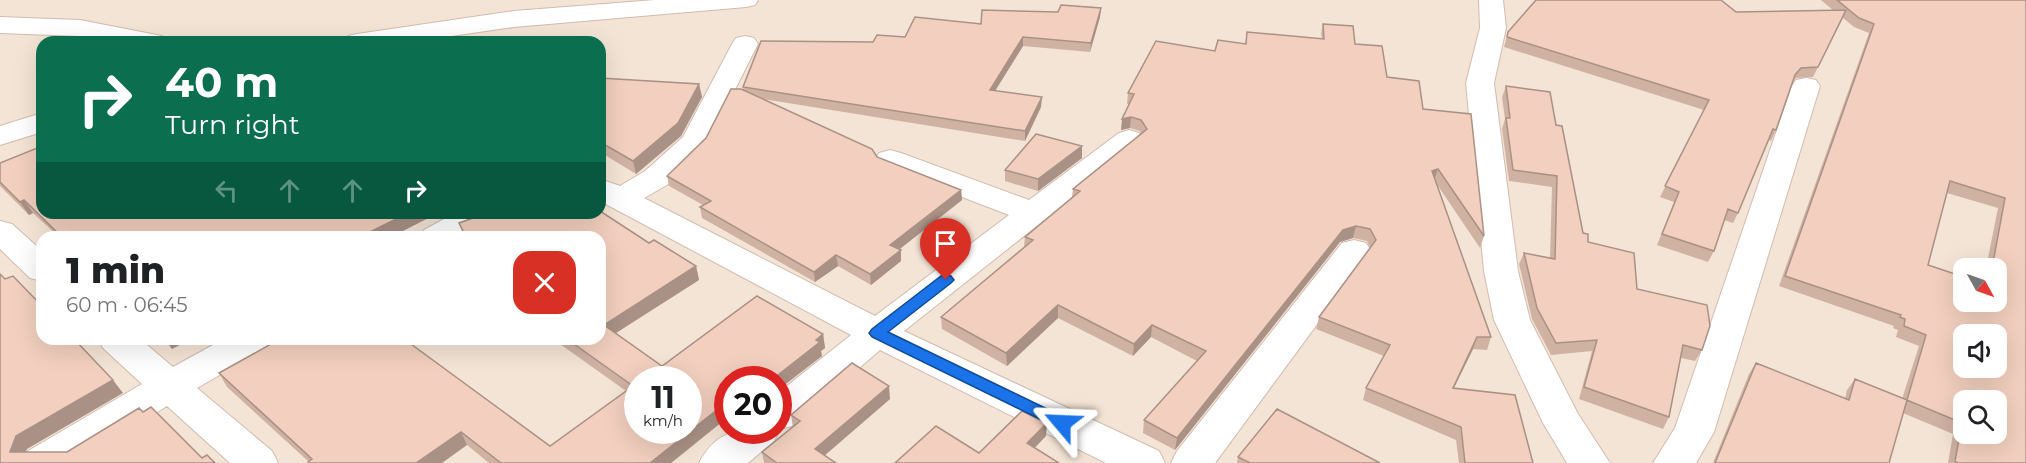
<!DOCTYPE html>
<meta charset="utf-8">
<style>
body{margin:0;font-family:Montserrat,sans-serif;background:#f6f6f6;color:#202124;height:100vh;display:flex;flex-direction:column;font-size:22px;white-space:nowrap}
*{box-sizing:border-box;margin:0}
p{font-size:20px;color:#757577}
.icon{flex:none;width:33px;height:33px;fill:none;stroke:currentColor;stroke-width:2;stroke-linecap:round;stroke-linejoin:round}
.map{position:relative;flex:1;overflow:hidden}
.details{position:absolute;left:36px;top:231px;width:570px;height:114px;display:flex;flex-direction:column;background:#fff;border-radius:18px;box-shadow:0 6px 24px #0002}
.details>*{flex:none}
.top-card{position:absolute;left:36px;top:36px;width:570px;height:183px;border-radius:18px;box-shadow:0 6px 24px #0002;background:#0b6e4f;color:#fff;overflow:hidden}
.needle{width:39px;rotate:130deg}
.controls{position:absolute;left:1953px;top:258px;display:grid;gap:12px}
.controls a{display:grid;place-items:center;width:54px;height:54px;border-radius:12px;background:#fff;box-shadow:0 6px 24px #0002;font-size:30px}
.speed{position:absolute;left:624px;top:366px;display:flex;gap:12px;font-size:30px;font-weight:700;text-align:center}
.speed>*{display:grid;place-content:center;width:78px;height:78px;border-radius:50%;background:#fff;box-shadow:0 6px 24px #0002;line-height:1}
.speed small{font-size:15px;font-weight:400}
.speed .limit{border:9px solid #d22;background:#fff;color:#111}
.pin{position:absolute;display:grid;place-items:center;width:51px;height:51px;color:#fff;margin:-62px -26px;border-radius:50% 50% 50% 0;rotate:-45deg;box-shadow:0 0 6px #0007}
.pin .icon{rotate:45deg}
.me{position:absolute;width:66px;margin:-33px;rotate:296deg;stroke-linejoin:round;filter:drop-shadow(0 0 4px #0008)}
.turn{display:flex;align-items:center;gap:21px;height:126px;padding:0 30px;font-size:27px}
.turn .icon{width:78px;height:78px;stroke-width:2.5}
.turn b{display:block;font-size:42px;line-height:51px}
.lanes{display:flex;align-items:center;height:57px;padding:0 30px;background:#0003;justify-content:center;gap:30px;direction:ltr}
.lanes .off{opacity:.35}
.round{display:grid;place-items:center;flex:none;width:63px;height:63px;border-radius:18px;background:#f6f6f6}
.overview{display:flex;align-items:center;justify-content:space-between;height:102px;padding:0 30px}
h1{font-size:36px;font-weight:800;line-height:45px}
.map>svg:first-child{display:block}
.residential{fill:#f4e4d5;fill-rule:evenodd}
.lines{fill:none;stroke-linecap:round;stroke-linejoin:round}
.minor-casing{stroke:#d1bcaf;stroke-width:2}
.minor{fill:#fff;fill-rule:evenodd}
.wall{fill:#d0b2a3;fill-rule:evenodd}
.shaded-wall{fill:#a99185}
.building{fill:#f2cfbe;stroke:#a99185;stroke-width:1.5;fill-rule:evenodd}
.route{fill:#1a73e8;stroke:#114b97;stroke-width:1.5}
</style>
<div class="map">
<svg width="2026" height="463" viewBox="0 0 2026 463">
<rect width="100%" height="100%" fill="#fdf3e7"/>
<path class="residential" d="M0,0h2026v463h-2026zM42,42h558v171h-558zM42,237h558v102h-558zM1964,268h32v34h-32zM1964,334h32v34h-32zM638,380h50v50h-50zM728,380h50v50h-50zM1964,400h32v34h-32z"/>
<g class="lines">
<g class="minor-casing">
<path id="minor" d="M655,0h103l-3,5 -9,2 -232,20 -104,15h-66l4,-6 9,-2 157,-23z
M1479,0h24l3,28 -12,55 24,188 12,49 48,94 32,49h-43l-24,-40 -49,-103 -10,-49 -18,-188 14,-55z
M0,17l80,3 82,16 4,6h-53l-33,-6 -80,-3z
M745,36l9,2 4,6 -52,103 -39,38 -23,13 231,118 134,-101 -130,-50 -4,-6 4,-6 11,-3 11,3 128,47 90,-67 10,-3 10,3 5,6 -5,6 -235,186 255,120 6,12h-59l-226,-113 -88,76 -12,3 -6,12 -26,22h-49c20,-37 43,-33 79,-33v-37l73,-58 -251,-134v-22l20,7 25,-15 38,-34 49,-93 4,-6z
M1806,78l10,2 4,6 -106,346 -18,31h-43l22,-35 117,-342 4,-6z
M42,113v19l-42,13v-19z
M455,213h40c-17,26 -48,24 -76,24l5,-7z
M0,221l12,3 30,27v30l-12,-3 -30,-29z
M1354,240l12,3 5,8 -156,212h-44l6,-12 165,-208z
M98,339h42l33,28 51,-28h48l-5,9 -70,40 75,63 6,12h-48l-63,-57 -91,57h-54l6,-12 114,-67 -39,-36z"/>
</g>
<use href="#minor" class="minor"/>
</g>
<path class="wall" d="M1536,0h185l15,12 98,-1 -13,-11h205v463h-78l5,-29 -50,-21 -14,50h-176l36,-89 7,-11 89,36 2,-9 8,-11 47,20 17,-53 -23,-9 2,-7 -5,-2 1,-2 -115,-40 90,-253 -15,-6 -11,-9 -30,59 -17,1 -3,3 -17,49 -5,11 -2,-1 -31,73 -5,10 -9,-3 -10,31 -6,11 -51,-17 17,-43 -14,-5 44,-87 -200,-63 4,-15zM1947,193l51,15 -12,60h10v34l-68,-37z
M1101,8l-1,9 -10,35 -67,-6 -28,45 46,16 -16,34 -262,-42 114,58 84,33 1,10 -63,49 2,1v11l-30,24 -33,-19 -23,16 -113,-64 -2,-11 3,-2 -34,-19 -2,-10 39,-38 37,-48v-3l130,-45 108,-18 77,-12z
M1323,24l32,20 32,33 36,32 61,127 -4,12 -44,-65 55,154 -4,13 -14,-1 -19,39 79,75h-74l-3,-23 -93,-40 3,-12 18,-32 -68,-27 3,-12 51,-69 -3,-7 -14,-3 -13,4 -165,208 -32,-17 1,-13 53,-59 -46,-24 -18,19 -75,-38 -51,48 -65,-37 -1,-12 83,-70 1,-10 47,-40 1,-8 68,-55 -1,-3 -10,-3 -9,2 8,-26h-2l1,-11 87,-42 30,-7 2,-12 75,7 -1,-5z
M600,78l99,6 3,13 -21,39 -45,38 -36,-22z
M1506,86l50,39 27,108 5,9 114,108 -7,11 -14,-3 -12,59 -6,12 -84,-30 13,-48 -41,4 -19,-36 -13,-55 5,-11 26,5 2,-71 -43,-6 -7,-52 3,-10 -3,-22z
M1082,158l-44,33 -33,-10v-11z
M0,163l42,50h396l-47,24h-332l-26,-24 -4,2 -29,-29z
M476,217l173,26 47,23 3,14 -83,53 46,33 161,-32 2,14 -4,3 1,5 -94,24v37l-57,46h-182l-22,-18 -158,17 -82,-75 -8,-14 61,-34h133l-5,3 142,104 76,-55 -73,-52h47l-136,-103 -5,-13z
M163,339h28l-19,10z
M890,399l-65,56 11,8h-72l-2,-11 31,-25 -2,-12z
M1238,457l142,6h-143z"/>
<path class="shaded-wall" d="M1101,8l-1,9 -10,35 1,-9z
M1023,37v9l-33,53v-9z
M699,84l3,13 -21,39 -45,38 -3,-13z
M1042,97l-1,10 -16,34v-10z
M1131,117l-1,11 -9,2 1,-11z
M1082,146v12l-44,33v-12z
M1438,169l-4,11 -2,-9z
M961,190l1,10 -71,56 -1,-11z
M24,200l9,13 -4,2 -9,-13z
M408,213h30l-47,24h-31z
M1356,226l-3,12 -13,4 -165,208 2,-12 166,-208z
M901,250v11l-30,24 -1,-11z
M836,255l2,11 -23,16 -1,-10z
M696,266l3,14 -91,58 -4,-13z
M1058,305v13l-51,48 -1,-13z
M1152,325l-1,12 -18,19 1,-12z
M823,334l2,14 -4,3 1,5 -44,34v-10h-4v-2z
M1477,337l-4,12 -25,51 5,-12z
M166,339h25l-19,10z
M399,339h14l-11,7z
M113,380l10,13 -96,56 -6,14 -11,-11 6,-16z
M889,386l1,13 -73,63 -2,-13z
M728,401v16l-57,46h-21z
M1047,423l-1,13 -19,20v-13z
M461,432l6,13 -25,18h-26z"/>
<path class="building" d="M1536,0h185l15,12 110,-2 -28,57 -17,1 -6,7 -19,55 -3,-1 -35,84 -10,-4 -14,42 -52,-17 17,-42 -14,-6 44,-86 -202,-63 1,-5z
M1837,0h189v463h-68l-3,-2 7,-38 -55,-23 -18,63h-174l41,-100 93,37 6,-21 52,21 19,-65 -22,-9 1,-7 -5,-2 1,-2 -116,-39 89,-252 -15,-6zM1950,181l55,17 -13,70h4v34h-32v-25l-36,-12zM1964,334h32v34h-32zM1964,400h32v34h-32z
M1061,5l40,3 -10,35 -68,-6 -33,53 52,7 -17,34 -282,-44 18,-46 112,1 4,-7 28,2 10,-20 66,7 1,-14 76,2z
M1323,24l30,2 2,18 27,2 5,31 32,4 4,28 48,5 13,122 -46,-67 -6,2 59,166h-14l-24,51 62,7 18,68h-68l-4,-36 -95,-39 24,-43 -71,-28 57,-77 -6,-11 -14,-3 -13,4 -166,208 -33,-18 62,-69 -54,-26 -18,19 -76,-39 -52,48 -65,-36 92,-77 -8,-3 55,-46 -7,-2 74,-60 -6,-9 -10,-3 -9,2 12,-25 -6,-1 28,-52 59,10 3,-11 28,4 1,-12 77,7z
M600,78l99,6 -21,39 -45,38 -33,-19z
M1506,86l44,6 6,33 6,1 21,107 5,1v8l46,11 3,36 70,16 3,21 -8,24 -19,-5 -14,72 -85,-30 13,-47 -41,3 -19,-35 -13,-55 31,6 2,-83 -44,-6 -7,-52h4z
M731,89h10l131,60 5,8 84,33 -71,55 11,5 -31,24 -34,-19 -22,17 -114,-65 11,-6 -44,-25 39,-38z
M1036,134l46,12 -44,33 -33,-9z
M42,146v67h366l-48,24h-298l-38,-37 -4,2 -20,-20v-19z
M600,211l49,32 5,-3 42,26 -92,59 58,41 95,-70 66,38 -7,6 4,2 -46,36v2h-46v21l-78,62h-149l-40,-31 -45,31h-107l-1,-1 4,-3 -93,-86 61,-34h124l146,107 83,-60 -66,-47h33v-102h-138l3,-2 -6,-12 17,-6 5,-4h119zM638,380h50v50h-50z
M0,274l5,5 8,-3 29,30v33h32l39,41 -97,56 -6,16h57l72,-44 4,4 8,-5 51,51 5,-3 8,8h-215z
M852,363l37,23 -74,63 21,14h-59l-15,-11 38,-31 -9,-6z
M1277,409l103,54h-130l-12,-6z
M1022,411l25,12 -20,20 32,20h-164l41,-37 43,27z"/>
<path class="route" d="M946,275l5,1 3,4 -3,3 -63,49 180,87 2,4 -2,4 -6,2 -6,-2 -184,-90 -3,-4 3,-4 69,-53z"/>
</svg>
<div class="controls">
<a><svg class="needle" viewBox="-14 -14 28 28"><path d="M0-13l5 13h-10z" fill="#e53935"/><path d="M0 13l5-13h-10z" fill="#757577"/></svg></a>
<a><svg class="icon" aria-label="sound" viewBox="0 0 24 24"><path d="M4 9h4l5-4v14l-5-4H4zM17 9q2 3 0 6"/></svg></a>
<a><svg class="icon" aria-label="search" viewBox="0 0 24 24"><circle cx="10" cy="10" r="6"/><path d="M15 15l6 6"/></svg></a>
</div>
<div class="speed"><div>11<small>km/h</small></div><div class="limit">20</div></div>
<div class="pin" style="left:946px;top:280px;background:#d93025"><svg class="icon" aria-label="arrive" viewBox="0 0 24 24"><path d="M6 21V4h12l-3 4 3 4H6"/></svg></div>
<svg class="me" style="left:1062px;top:423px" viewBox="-20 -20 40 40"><path d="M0-17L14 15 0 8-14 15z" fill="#1a73e8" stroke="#fff" stroke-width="4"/></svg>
<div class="top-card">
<div class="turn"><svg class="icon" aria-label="right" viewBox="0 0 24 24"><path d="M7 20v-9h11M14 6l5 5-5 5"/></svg><div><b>40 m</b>Turn right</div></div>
<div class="lanes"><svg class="icon off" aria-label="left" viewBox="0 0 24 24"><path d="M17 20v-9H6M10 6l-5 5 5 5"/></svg><svg class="icon off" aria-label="ahead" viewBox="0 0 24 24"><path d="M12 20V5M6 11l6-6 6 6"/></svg><svg class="icon off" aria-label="ahead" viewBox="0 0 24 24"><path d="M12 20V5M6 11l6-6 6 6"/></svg><svg class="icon" aria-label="right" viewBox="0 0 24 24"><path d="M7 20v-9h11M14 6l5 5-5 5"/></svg></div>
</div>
<section class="details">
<div class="overview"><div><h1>1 min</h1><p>60 m · 06:45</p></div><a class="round" style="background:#d93025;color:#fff"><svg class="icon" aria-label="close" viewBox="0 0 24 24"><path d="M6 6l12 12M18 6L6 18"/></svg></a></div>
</section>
</div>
